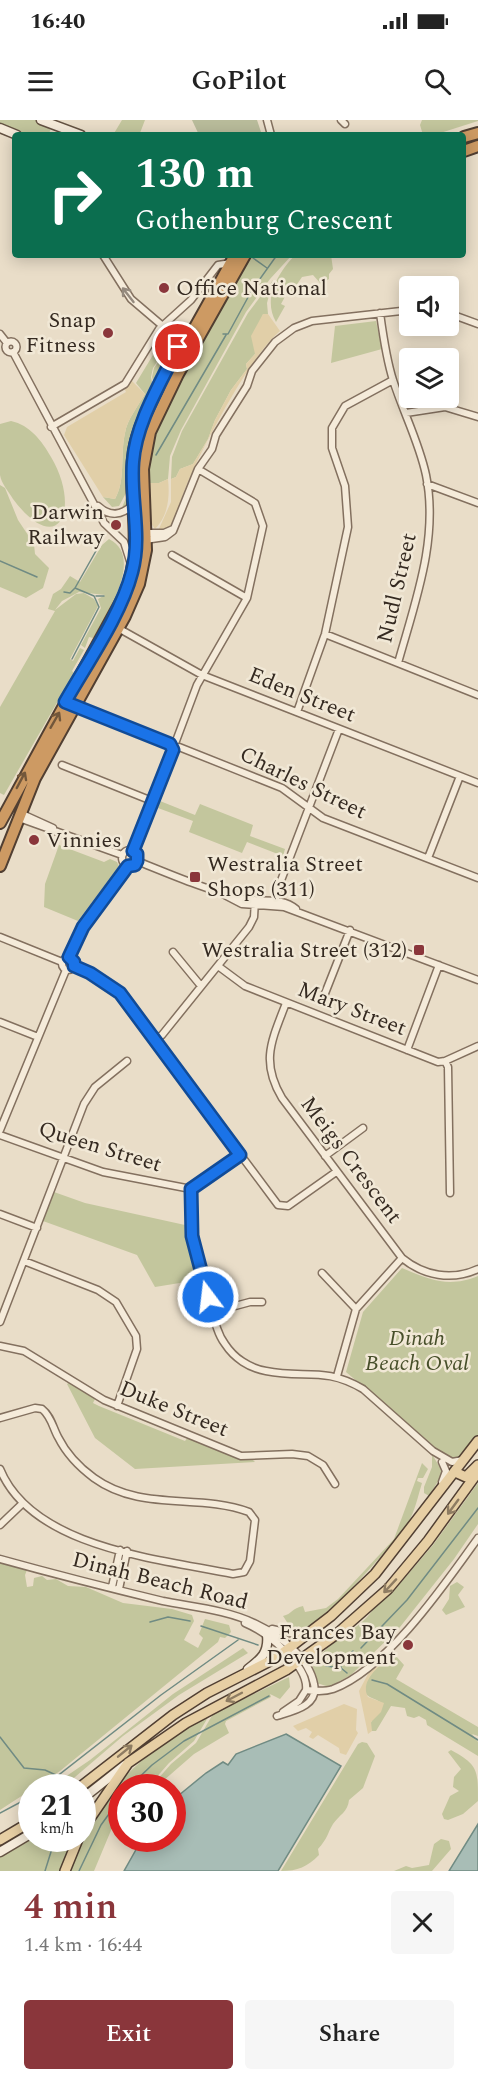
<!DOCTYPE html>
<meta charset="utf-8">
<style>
body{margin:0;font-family:Spectral,serif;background:#f6f6f6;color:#222;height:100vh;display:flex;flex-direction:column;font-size:22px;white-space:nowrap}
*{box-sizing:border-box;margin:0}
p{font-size:20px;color:#767676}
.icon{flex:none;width:33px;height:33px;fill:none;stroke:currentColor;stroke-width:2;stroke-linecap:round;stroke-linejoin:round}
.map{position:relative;height:1751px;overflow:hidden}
.drawer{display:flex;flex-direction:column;background:#fff;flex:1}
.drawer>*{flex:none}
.guide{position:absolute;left:12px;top:12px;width:454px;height:126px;border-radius:6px;box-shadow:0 3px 15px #0003;background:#0b6e4f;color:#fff;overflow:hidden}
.fabs{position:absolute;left:399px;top:156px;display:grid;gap:12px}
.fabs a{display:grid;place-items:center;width:60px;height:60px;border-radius:6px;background:#fff;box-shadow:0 3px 15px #0003;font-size:30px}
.speed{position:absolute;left:18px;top:1654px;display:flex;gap:12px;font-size:30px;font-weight:700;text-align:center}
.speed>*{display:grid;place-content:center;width:78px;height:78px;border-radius:50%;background:#fff;box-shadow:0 3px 15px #0003;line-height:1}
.speed small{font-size:15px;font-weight:400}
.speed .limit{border:9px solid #d22;background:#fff;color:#111}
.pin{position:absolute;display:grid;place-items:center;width:51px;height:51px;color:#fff;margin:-26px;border:3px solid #fff;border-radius:50%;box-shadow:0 2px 6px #0007}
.me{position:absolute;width:66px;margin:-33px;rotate:345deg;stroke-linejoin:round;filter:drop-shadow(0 0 4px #0008)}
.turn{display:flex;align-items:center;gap:21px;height:126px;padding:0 24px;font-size:27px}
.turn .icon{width:78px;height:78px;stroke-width:2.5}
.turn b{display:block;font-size:42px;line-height:51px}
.round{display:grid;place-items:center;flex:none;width:63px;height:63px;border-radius:6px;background:#f6f6f6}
.head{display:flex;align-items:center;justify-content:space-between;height:102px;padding:0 24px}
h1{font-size:36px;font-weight:600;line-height:45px;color:#8a363b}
.action{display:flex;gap:12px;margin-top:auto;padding:12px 24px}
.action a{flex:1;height:69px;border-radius:6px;background:#8a363b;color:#fff;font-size:24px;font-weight:600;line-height:69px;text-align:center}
.action a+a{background:#f6f6f6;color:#222}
.status{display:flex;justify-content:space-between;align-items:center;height:42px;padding:0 30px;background:#fff;direction:ltr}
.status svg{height:16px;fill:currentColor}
header{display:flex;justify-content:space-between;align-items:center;height:78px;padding:0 24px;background:#fff;font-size:27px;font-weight:600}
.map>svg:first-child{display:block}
.green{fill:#c3c69d}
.sand{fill:#e1cfa8}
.cemetery{fill:#b9bc9b}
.water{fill:#a8bdb6;stroke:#708b83;stroke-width:1.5}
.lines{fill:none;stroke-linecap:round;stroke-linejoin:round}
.stream{stroke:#708b83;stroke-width:1.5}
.street-casing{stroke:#83705f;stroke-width:9}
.secondary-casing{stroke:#645242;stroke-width:11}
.primary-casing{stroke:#513f32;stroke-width:12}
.highway-casing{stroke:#513f32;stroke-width:14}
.street{stroke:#f5ebda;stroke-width:6}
.secondary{stroke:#f5ebda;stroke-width:8}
.primary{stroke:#e7cfa4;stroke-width:9}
.highway{stroke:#cd9a63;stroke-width:10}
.oneway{stroke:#958a7e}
.oneway2{stroke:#72573b}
.oneway3{stroke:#8e7c62}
.route-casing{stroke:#114b97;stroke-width:15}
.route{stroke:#1a73e8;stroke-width:10}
.poi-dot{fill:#8a363b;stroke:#f1e8d6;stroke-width:2}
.labels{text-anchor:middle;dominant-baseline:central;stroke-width:5;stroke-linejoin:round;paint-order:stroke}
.poi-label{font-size:22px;fill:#352a21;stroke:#f1e8d6;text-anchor:end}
.street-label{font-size:22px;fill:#352a21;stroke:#f1e8d6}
.park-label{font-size:22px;font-style:italic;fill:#474f2a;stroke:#f1e8d6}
</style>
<div class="status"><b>16:40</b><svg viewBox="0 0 49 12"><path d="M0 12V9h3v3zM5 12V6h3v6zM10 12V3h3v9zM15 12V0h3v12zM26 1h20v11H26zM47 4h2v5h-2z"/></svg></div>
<header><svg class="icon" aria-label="menu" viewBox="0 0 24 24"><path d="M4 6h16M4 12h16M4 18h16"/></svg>GoPilot<svg class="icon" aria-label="search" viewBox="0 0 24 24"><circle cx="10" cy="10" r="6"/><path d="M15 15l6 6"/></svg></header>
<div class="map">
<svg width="478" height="1751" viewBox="0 0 478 1751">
<rect width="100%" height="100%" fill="#e9ddc8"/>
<path class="green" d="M0,0h36l15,6 -2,9h-20l-29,-12z
M122,0h23l-5,13 3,2h-30z
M422,0h56v1l-44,14h-11l-3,-10z
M249,135h43l-22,24 -24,33 -65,118 -11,26 -2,23 -9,4h-13l1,-24 13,-44z
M295,135h36l2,14 -4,5v5l-8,5 -8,-9 -11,2 -11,16h-4l-6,11 4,2 -9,16c-14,-24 3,-50 19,-67z
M273,160l-6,23 1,11h-5l-8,40 -9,10 1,5 -16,21 -16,30 -7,19 -15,25 -13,5 -4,8 -5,2 1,-22 10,-26 66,-118z
M376,201l6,28 -51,14 4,-37z
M168,216l4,3 -19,29 -2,9 2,10 -19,38 -7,29 -1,39 -7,13 -7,1 -9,-10 12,2c11,-19 5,-44 10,-66 2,-13 13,-27 20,-39l-9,-11 23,-38 -4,-3 6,-5z
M173,220l3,8 -41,85 -4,22 -1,46 -9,9 7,-17 1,-38 4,-22 22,-45 -3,-11 2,-9z
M11,301c19,4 31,20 40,36 30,50 9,104 -38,42 -4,-7 -12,-16 -13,-24 0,-16 0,-34 0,-51z
M0,365l5,3 13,32 16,24 1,10 14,14 -6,20 -17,10 -26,-11z
M109,419c35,17 -1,74 -14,96l-2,3 -4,-1 -4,11 -4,-3 20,-37 -3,-9 7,-4 -26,-3 -17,9 -7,9 21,-16 8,-1 10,6 4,7 -28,53 3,2 7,-13 4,2 -12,21 2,2 -70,122 -4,-2v-86l55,-96 -7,-2 5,-15 8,-5 9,-13 10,6 22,-37z
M160,681l35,14 5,-11 53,21 -3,11 35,13 -2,7 -36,-14 -5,11 -53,-21 4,-11 -35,-13z
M59,725l45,17 6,-3 7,3 2,4 -41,55 -34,-14 1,-23z
M54,1072l31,11 100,22 13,55 -43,7 -18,-32 -94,-34z
M402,1148c28,12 47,20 76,8v161l-20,30 -112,-95 17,-60z
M70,1262l25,17 -2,4 6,3 86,35 3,-4 64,22 3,3 -120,7 -40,-31 -28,-54z
M432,1334l11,19 -14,23 -5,-3v-6l8,-20z
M422,1343l6,6 -5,9h-5l-1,3 5,2c-4,13 -7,28 -14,40 -13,20 -89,106 -109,107 -9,1 -12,-9 -16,-14 9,-2 9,-8 20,-10l2,6 21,-4 12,-9 56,-60z
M478,1363v41l-24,35 -54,68 -49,48 -22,12 -12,-4 -4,-16c10,-23 39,-33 55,-51 7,-8 13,-19 23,-22l42,-49z
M0,1443l27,7 -2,5 2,12 6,-1 1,-8 8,-2 5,4 9,-1 12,7 18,1 37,16 49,6 20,6 2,6 -10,19 14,8 5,-10 -4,-4 6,-15 24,6 2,7 -6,6 -5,-1 -2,5 -158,129 -60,39z
M457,1462l7,5 -6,8 7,12 -19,8 -4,-5 7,-11 1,-13z
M243,1528l5,5 -69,42 -56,41 -55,47 -9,5h-10l41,-28 83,-66z
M391,1534l4,1 9,10 -8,14 82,48v9l-6,-2 6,8v14l-51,-31 -1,-5 -7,-4 -5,2 -7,-2 -2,-8 -14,-2 -15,25h-4l-3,-4 11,-25c-4,-3 -10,-4 -13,-7 -10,-13 17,-33 24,-41z
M289,1557l1,10 -10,12 -10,-5 1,3 -45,24 -1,3 4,9 -35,21 -39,34h-5l21,-24 25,-21 17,-29z
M210,1594l-16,27 -25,22 -22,25h-25l-1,29 -9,11 -18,43h-25c33,-81 66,-114 141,-157z
M362,1622l5,1 8,13 -12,32 -14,12c-1,12 -10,15 -16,24 -6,10 -5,14 -15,25l1,6c-12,12 -21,16 -38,16l77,-127z
M451,1630c27,15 27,19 27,51l-15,13 -15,6 -4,-1 -2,-5 8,-18 9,-5 -6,-4 1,-10 7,-8 -13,-17z
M32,1719h41l-13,32h-60v-14z
M441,1719l8,2 2,8 -19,22h-38l12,-5 6,2 17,-3 5,-21z"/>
<path class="sand" d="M263,194h5l12,17c-30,25 -77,115 -93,153 -6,14 -10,29 -17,43l-12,4 13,-29v-23l5,-2 4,-8 13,-5 15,-25 7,-19 16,-30 16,-21 -1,-5 9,-10 -4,-18z
M131,260l14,14c-7,12 -18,26 -20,39 -5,22 1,47 -10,66l-12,-2 -39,-62 3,-8 59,-35 -2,-4z
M168,359c2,18 0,37 -13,50l-6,-9 -3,-37h13z
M391,1534c-10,12 -32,26 -23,43l16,6 -3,9 -10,10 1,9 -4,3 -9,-43 9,-17z
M344,1584l13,5 -1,21 2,3 -12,22 -6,-2 -1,-5 -21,-13 -5,4 -4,-2 3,-5 -6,-4 -8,3 -5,-5z"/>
<path class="cemetery" d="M192,0h65l5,15h-63z"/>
<path class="water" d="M286,1614l55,32 -63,105h-154l18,-32h30l1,-39 33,-27 17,-11 5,3 8,-11z
M478,1704v47h-29z"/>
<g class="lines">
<path class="stream" d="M253,138l14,10
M223,214h5l24,-44 25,-35
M156,335l70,-120
M0,441l37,16
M75,468l26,-46
M64,472l6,1 5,-5 19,8 5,11 -27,52
M96,476h8
M150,1502l18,-5 22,4
M201,1506l57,19
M361,1528l46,-48 71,-92
M326,1546l15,2 6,5
M341,1548l1,-7 11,-10
M372,1560l15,4 91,56
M0,1617l24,31 21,2 13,6
M42,1668l119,-93 77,-55
M128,1668l24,-23 32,-24 85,-45
M0,1693l32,-17
M45,1751l10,-32
M79,1751l22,-46 21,-29"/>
<g class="street-casing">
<path id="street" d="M267,0l4,15
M341,0l4,4
M103,135l28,44 54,46
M380,193c3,22 6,45 13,67 10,32 26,62 33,95 13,64 -11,127 -28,188
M448,193l30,11
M164,206l23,14
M0,214l7,9
M5.5 227a5.5 5.5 0 1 1 11 0a5.5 5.5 0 1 1-11 0Z
M13,232l91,171 20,19 6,19
M406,293l39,-6 33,10
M51,307l74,-43 34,-55 32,-29 27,-35 13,-2
M427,364l51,19
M98,386c12,11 24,10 35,-2
M145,413h19l9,-4
M145,420l20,-3 8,-6 25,-62 14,-20 4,-14 31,-49 5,-15 23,-29 19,-14 18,-7 98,-11
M172,435l75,43
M118,508l84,47 276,108
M325,514l153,61
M74,586l96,38
M297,592l28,-78 23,-107 -3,-41 -13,-38v-20l13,-22 48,-26
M176,621l21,-56 50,-87 16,-72 -8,-23 -57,-34
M179,627l103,41 41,30 155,60
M62,645l90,36
M20,693l33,15
M19,698l103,37
M122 738a8 8 0 1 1 16 0a8 8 0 1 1-16 0Z
M133,731l40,-101
M428,738l32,-82
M137,741c35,14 70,29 106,38 18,4 38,-3 53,10
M219,772l23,12 42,3 194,73
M275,786l2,-15 62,-162
M0,817l62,25
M173,832l28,34
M69,837l14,-30 44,-61
M62 844a6 6 0 1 1 12 0a6 6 0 1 1-12 0Z
M74,846l16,7 30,20 158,212 10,1 48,-34
M218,846l27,20 193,76 7,-1 33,-15
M322,881l28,-71
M286,883c-14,37 -26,58 -4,95l120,160c22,18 50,23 76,11
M0,902l38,15
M155,920l7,-5 87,-108 5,-10 1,-17
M407,930l32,-85
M445,941l3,6 2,126
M0,1010l66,-160
M0,1015l103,37 88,17
M240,1036l-49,33c0,43 8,72 19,112 4,15 6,31 15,43 9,14 24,24 41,27 38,8 58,-5 97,18l70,62 19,11 11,-2
M325,1036l38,-28
M0,1094l37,14
M24,1141l74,29 18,12 20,34 1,13 -20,57
M322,1153l34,36
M213,1192l37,-10h12
M0,1202l84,-218 11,-17 32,-26
M0,1226l24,5 80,49 137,56 51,-2 16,2 15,9 12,19
M337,1256l19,-67 46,-51
M0,1298l35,-10 7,1c9,7 11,19 16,28 8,16 21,30 36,41 47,34 104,15 155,34l6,8 -5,41 -6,11 -11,2c-73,-15 -201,-26 -233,-105
M442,1342l4,9 -4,11
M0,1405l23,-22
M0,1439c54,15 109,29 163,42 30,6 65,9 93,23 23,11 53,33 58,60 5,22 -21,27 -37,32
M112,1467l8,-37
M119,1469l8,-38
M245,1503c21,9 64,42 61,67
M272,1509l31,7
M306,1570c9,1 18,2 27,-1 54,-20 112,-105 145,-151
M283,1592l16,-11 7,-11"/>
</g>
<g class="secondary-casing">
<path id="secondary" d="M41,0l40,15
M0,8l17,7
M248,1549c13,-10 21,-16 19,-34
M82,1679l43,-34
M0,1732l32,-19"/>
</g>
<g class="primary-casing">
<path id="primary" d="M455,1352l11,5 12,-12
M79,1668l94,-73 34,-22 69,-35 55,-42 44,-42 103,-133
M82,1710l46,-67 58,-40 100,-53 52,-37 50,-44 40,-48 50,-69
M0,1720l32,-19
M65,1751l13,-32"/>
</g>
<g class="highway-casing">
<path id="highway" d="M464,17l14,-4
M464,31l14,-5
M0,703l125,-229c21,-52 0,-98 10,-149 7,-31 26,-59 42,-86 20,-35 39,-69 58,-104
M0,746l35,-88 90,-162 14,-32 7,-34 -3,-81 7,-37 28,-58 67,-119"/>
</g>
<use href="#street" class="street"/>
<use href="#secondary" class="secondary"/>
<use href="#primary" class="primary"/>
<use href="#highway" class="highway"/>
</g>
<defs><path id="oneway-shaft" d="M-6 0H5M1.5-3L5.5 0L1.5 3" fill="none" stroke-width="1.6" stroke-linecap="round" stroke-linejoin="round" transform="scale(1.5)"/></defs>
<use class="oneway" href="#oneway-shaft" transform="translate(128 175) rotate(-128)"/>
<g class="oneway2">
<use href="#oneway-shaft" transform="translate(55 600) rotate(-60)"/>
<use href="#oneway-shaft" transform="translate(21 660) rotate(-62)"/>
</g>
<g class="oneway3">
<use href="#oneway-shaft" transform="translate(453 1387) rotate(126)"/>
<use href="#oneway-shaft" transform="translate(390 1466) rotate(133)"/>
<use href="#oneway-shaft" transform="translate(234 1577) rotate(152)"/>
<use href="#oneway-shaft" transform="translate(125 1631) rotate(-39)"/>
</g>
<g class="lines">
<g class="route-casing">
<path id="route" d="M178,227c-17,36 -42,75 -45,115 -3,37 9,73 -1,110 -11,43 -45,91 -67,130l105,42 3,6 -40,101 4,3v7l-2,4 -7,1 -45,61 -14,30 5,5v4l16,7 30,20 120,162 -49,34 1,47 16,61"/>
</g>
<use href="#route" class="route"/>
</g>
<g class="poi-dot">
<circle cx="164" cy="168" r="6"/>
<circle cx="108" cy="213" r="6"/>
<circle cx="116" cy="405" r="6"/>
<circle cx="34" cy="720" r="6"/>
<rect x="189" y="751" width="12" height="12" rx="3"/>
<rect x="413" y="824" width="12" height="12" rx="3"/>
<circle cx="408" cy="1525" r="6"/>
</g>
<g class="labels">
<g class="poi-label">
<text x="176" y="168" text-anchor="start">Office National</text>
<text x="96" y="200">Snap<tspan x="96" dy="25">Fitness</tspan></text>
<text x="104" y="392">Darwin<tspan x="104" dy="25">Railway</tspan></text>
<text x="46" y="720" text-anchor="start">Vinnies</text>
<text x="207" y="744" text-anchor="start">Westralia Street<tspan x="207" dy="25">Shops (311)</tspan></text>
<text x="407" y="830">Westralia Street (312)</text>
<text x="396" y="1512">Frances Bay<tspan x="396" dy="25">Development</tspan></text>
</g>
<g class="street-label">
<text transform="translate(397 468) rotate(-77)">Nudl Street</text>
<text transform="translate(302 575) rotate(22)">Eden Street</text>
<text transform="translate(303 663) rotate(26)">Charles Street</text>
<text transform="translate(352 889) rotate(21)">Mary Street</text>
<text transform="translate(100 1027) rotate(17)">Queen Street</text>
<text transform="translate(351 1040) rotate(53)">Meigs Crescent</text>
<text transform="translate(174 1289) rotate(22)">Duke Street</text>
<text transform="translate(160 1461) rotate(14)">Dinah Beach Road</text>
</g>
<g class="park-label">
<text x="417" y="1218">Dinah<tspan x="417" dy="25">Beach Oval</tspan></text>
</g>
</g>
</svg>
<div class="fabs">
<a><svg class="icon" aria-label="sound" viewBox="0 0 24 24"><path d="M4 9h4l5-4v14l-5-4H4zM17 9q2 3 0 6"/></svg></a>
<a><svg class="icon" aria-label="layers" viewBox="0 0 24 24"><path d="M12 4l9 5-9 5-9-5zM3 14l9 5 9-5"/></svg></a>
</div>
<div class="speed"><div>21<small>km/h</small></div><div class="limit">30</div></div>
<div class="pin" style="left:178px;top:227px;background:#d93025"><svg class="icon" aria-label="arrive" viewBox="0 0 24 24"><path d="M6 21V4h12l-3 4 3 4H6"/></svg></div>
<svg class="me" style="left:208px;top:1177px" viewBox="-20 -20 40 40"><circle r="17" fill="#1a73e8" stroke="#fff" stroke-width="3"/><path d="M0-11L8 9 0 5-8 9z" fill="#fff"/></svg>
<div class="guide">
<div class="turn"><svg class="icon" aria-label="right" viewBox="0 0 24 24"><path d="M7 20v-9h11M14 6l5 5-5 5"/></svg><div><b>130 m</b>Gothenburg Crescent</div></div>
</div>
</div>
<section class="drawer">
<div class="head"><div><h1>4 min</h1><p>1.4 km · 16:44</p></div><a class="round"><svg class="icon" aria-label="close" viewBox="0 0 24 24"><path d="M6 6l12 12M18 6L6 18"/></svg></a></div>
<div class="action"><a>Exit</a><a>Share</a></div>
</section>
